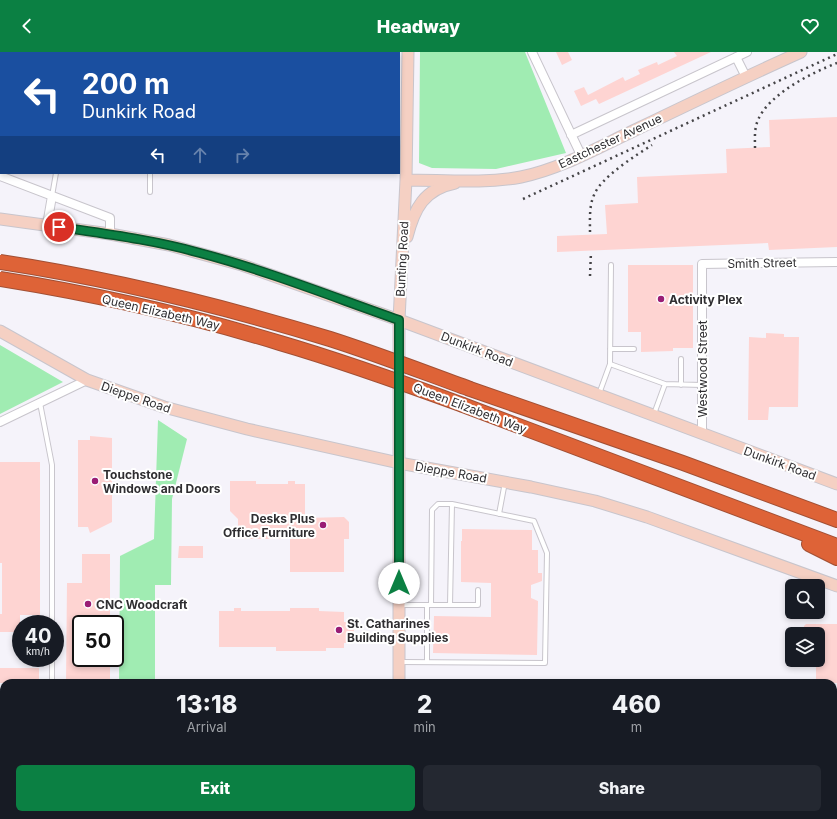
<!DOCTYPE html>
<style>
body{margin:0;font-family:Inter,sans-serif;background:#242831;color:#f1f3f6;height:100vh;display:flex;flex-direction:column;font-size:15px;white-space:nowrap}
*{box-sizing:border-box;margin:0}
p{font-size:13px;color:#9ea1a6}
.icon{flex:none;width:22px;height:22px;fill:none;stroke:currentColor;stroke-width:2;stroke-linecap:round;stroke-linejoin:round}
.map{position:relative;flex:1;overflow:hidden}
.panel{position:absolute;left:0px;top:627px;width:837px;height:140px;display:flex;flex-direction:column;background:#171b24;border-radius:12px 12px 0 0;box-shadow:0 2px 6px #0003}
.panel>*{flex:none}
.guide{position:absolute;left:0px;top:0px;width:400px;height:122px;box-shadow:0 2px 6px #0003;background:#1a4fa0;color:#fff;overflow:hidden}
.tools{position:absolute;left:785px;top:527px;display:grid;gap:8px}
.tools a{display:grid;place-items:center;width:40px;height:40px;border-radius:6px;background:#171b24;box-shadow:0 2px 6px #0003;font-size:20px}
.speed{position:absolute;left:12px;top:563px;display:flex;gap:8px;font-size:20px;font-weight:700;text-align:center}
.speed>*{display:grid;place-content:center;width:52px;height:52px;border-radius:50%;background:#171b24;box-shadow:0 2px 6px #0003;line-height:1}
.speed small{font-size:10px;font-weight:400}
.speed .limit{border:2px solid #111;border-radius:6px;background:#fff;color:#111}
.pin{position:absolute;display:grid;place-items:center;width:34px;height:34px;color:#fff;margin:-17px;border:2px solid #fff;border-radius:50%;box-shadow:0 1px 4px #0007}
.me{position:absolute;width:44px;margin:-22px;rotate:0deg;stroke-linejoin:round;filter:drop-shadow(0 0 3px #0008)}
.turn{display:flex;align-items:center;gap:14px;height:84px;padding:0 16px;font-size:18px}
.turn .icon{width:52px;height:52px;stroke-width:2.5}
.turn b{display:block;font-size:28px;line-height:34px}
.lanes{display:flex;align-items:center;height:38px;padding:0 16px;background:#0003;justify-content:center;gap:20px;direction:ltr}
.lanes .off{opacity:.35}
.eta{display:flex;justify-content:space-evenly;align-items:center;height:68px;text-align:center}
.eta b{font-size:24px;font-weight:800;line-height:28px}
.primary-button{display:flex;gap:8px;margin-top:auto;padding:8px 16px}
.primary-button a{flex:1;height:46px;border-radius:6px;background:#0b8043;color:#fff;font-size:16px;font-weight:800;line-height:46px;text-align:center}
.primary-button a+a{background:#242831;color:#f1f3f6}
header{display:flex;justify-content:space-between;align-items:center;height:52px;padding:0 16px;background:#0b8043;color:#fff;font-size:18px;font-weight:800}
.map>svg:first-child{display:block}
.green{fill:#a0ecb2}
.building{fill:#fed4d2}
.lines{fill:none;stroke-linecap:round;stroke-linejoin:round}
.lane-casing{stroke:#c8c5cc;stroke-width:6}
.street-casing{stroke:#c8c5cc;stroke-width:10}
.secondary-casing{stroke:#c8c5cc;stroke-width:13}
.highway-casing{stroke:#a15035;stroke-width:16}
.lane{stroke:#fff;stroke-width:4}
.street{stroke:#fff;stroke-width:8}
.secondary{stroke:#f5d0c3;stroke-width:11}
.highway{stroke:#de6337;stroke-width:14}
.rail{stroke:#454447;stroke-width:2.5;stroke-dasharray:2 4;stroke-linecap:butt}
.highway-bridge-casing{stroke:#a15035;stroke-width:16;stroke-linecap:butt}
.highway-bridge{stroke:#de6337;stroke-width:14}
.route-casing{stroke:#07532c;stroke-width:10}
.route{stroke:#0b8043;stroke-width:7}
.poi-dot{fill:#991d75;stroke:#fff;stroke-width:1.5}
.labels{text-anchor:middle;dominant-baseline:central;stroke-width:4;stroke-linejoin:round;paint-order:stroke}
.street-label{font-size:12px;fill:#2f2e31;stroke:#fff}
.poi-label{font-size:12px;font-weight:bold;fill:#2f2e31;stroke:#fff;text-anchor:start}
</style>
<header><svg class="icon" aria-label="back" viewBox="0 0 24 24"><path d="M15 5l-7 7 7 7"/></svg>Headway<svg class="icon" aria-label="heart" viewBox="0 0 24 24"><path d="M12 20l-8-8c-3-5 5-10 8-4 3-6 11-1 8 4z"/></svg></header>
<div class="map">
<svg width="837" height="767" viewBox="0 0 837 767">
<rect width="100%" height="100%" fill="#f5f3fa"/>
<path class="green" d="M420,0h105l41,101 -70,16 -64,-1 -13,-5z
M0,293l63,37 -63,32z
M158,368l29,19 -15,60 -1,86h-16v98h-36l1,-127 34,-17z
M117,763h37v4h-37z"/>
<path class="building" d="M556,0h12l4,8 -10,5z
M674,0h37l-112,52 -3,-5 -15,7 -7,-15 10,-4 4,8 35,-18 2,4 15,-7 -2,-4 19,-8 1,3 19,-9z
M837,65v130l-68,3 -1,-7 -211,9v-16l50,-2 -2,-29 33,-2 -1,-26 90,-4 -1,-24 44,-2 -1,-27z
M628,213h65v83h-20v3l-32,1v-20h-13z
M766,281l18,1v3h15l-1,70h-29l-1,13h-20l1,-83 17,1z
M90,384l22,2v84l-22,11 -2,-6h-10v-87h12z
M0,410h40v153h-20v17h-20v-18h2v-51h-2z
M230,429h26v3h32v-3h7v3h10v34l39,-1 5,5v17h-5v33h-54v-33h-52v-20l-8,-8z
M462,477l70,1v20h6v23h4v8l-11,4v13l7,3 -1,54 -104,-2 1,-37 57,1v-34l-30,-1v-41h1z
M179,494h24v12h-25z
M82,502h28v70h-29v34h29v25h-44l1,-100h15z
M234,556h7v3h49v-3h29v3l25,1v10h10v21h-10v5h-18v3h-50v-4h-57v-36h15z
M806,572h31v59h-21v-23h2v-26h-14v-8z
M0,616h39v15h-39z"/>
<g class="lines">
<g class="lane-casing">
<path id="lane" d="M150,1v-1
M150,140v-19
M52,144l4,-23
M611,213l-1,99 55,20 37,1
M610,297h24
M681,307v26
M599,342l11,-30
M40,351l12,62v159
M654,362l11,-30
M499,462l6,-32
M399,553h79v-15
M431,553l1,-95 6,-6h14
M52,606v25
M401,610l144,1 2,-110 -13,-32 -82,-17 -2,101
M427,610v-57
M55,767l50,-1 1,1
M491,767v-4"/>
</g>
<g class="street-casing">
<path id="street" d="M532,0l49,103
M736,5l10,20
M571,83l176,-83
M0,124l110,42v16
M47,173l5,-29
M0,370l87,-42
M702,382v-170l135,-2"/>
</g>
<g class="secondary-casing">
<path id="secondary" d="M406,128c38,0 77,4 115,-3 39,-8 76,-29 112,-46 56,-27 112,-54 168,-79
M0,167l110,15 59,11 73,20 157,55 438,164
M407,185c7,-28 17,-48 48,-54
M0,279l87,49 77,27 83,22 152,34 132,24 64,14 52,16 190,69
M399,631v-363l7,-140 2,-128
M398,767v-4"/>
</g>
<g class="highway-casing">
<path id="highway" d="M470,337l213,74 154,57
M463,353l374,141
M809,492l28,14"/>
</g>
<use href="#lane" class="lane"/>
<use href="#street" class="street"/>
<use href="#secondary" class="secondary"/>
<use href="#highway" class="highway"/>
<path class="rail" d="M755,96c0,-9 -1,-19 3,-28 11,-26 53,-47 79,-57
M523,147l314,-145
M590,180c0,-12 -1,-26 4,-37 7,-18 41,-39 58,-50
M590,224l1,-24"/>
<g class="highway-bridge-casing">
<path id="highway-bridge" d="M0,210c112,17 222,44 330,77 47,15 93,33 140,50
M0,227c94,15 188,36 280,64 62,18 123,40 183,62"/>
</g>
<use href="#highway-bridge" class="highway-bridge"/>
</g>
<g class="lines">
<g class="route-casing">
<path id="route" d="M59,175c47,7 95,13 141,26 68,18 133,44 199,67v263"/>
</g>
<use href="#route" class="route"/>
</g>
<g class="poi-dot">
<circle cx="661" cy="247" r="4"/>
<circle cx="95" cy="429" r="4"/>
<circle cx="323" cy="473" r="4"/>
<circle cx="88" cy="552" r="4"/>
<circle cx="339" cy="578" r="4"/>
</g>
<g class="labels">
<g class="street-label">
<text transform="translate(610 89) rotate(-25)">Eastchester Avenue</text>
<text transform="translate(402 207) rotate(-87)">Bunting Road</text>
<text transform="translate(762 211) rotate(-1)">Smith Street</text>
<text transform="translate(161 260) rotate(13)">Queen Elizabeth Way</text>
<text transform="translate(477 297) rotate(21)">Dunkirk Road</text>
<text transform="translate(702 317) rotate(-90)">Westwood Street</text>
<text transform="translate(136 345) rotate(19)">Dieppe Road</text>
<text transform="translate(470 356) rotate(21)">Queen Elizabeth Way</text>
<text transform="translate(780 411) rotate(20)">Dunkirk Road</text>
<text transform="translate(451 420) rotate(10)">Dieppe Road</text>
</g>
<g class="poi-label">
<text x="669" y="247">Activity Plex</text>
<text x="103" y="422">Touchstone<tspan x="103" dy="14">Windows and Doors</tspan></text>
<text x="315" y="466" text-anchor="end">Desks Plus<tspan x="315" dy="14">Office Furniture</tspan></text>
<text x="96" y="552">CNC Woodcraft</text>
<text x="347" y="571">St. Catharines<tspan x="347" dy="14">Building Supplies</tspan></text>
</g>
</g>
</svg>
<div class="tools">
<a><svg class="icon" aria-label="search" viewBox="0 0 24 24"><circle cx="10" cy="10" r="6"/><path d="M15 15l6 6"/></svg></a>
<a><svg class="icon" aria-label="layers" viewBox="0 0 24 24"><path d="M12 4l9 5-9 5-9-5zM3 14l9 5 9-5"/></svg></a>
</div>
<div class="speed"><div>40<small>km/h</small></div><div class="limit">50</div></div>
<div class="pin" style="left:59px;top:175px;background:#d93025"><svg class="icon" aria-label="arrive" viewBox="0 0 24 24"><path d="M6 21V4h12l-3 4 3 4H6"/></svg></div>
<svg class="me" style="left:399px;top:531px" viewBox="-20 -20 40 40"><circle r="19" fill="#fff"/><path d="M0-13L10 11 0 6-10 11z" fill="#0b8043"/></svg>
<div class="guide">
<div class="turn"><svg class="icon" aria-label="left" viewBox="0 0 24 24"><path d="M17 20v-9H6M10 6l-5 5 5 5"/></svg><div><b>200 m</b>Dunkirk Road</div></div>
<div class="lanes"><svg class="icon" aria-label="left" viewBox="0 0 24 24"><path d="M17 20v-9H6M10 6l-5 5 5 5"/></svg><svg class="icon off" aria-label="ahead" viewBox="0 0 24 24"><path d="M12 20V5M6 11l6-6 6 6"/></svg><svg class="icon off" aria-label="right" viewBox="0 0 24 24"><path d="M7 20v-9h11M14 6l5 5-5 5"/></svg></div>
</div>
<section class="panel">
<div class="eta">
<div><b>13:18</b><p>Arrival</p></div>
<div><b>2</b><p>min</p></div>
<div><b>460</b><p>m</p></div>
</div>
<div class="primary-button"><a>Exit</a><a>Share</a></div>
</section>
</div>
